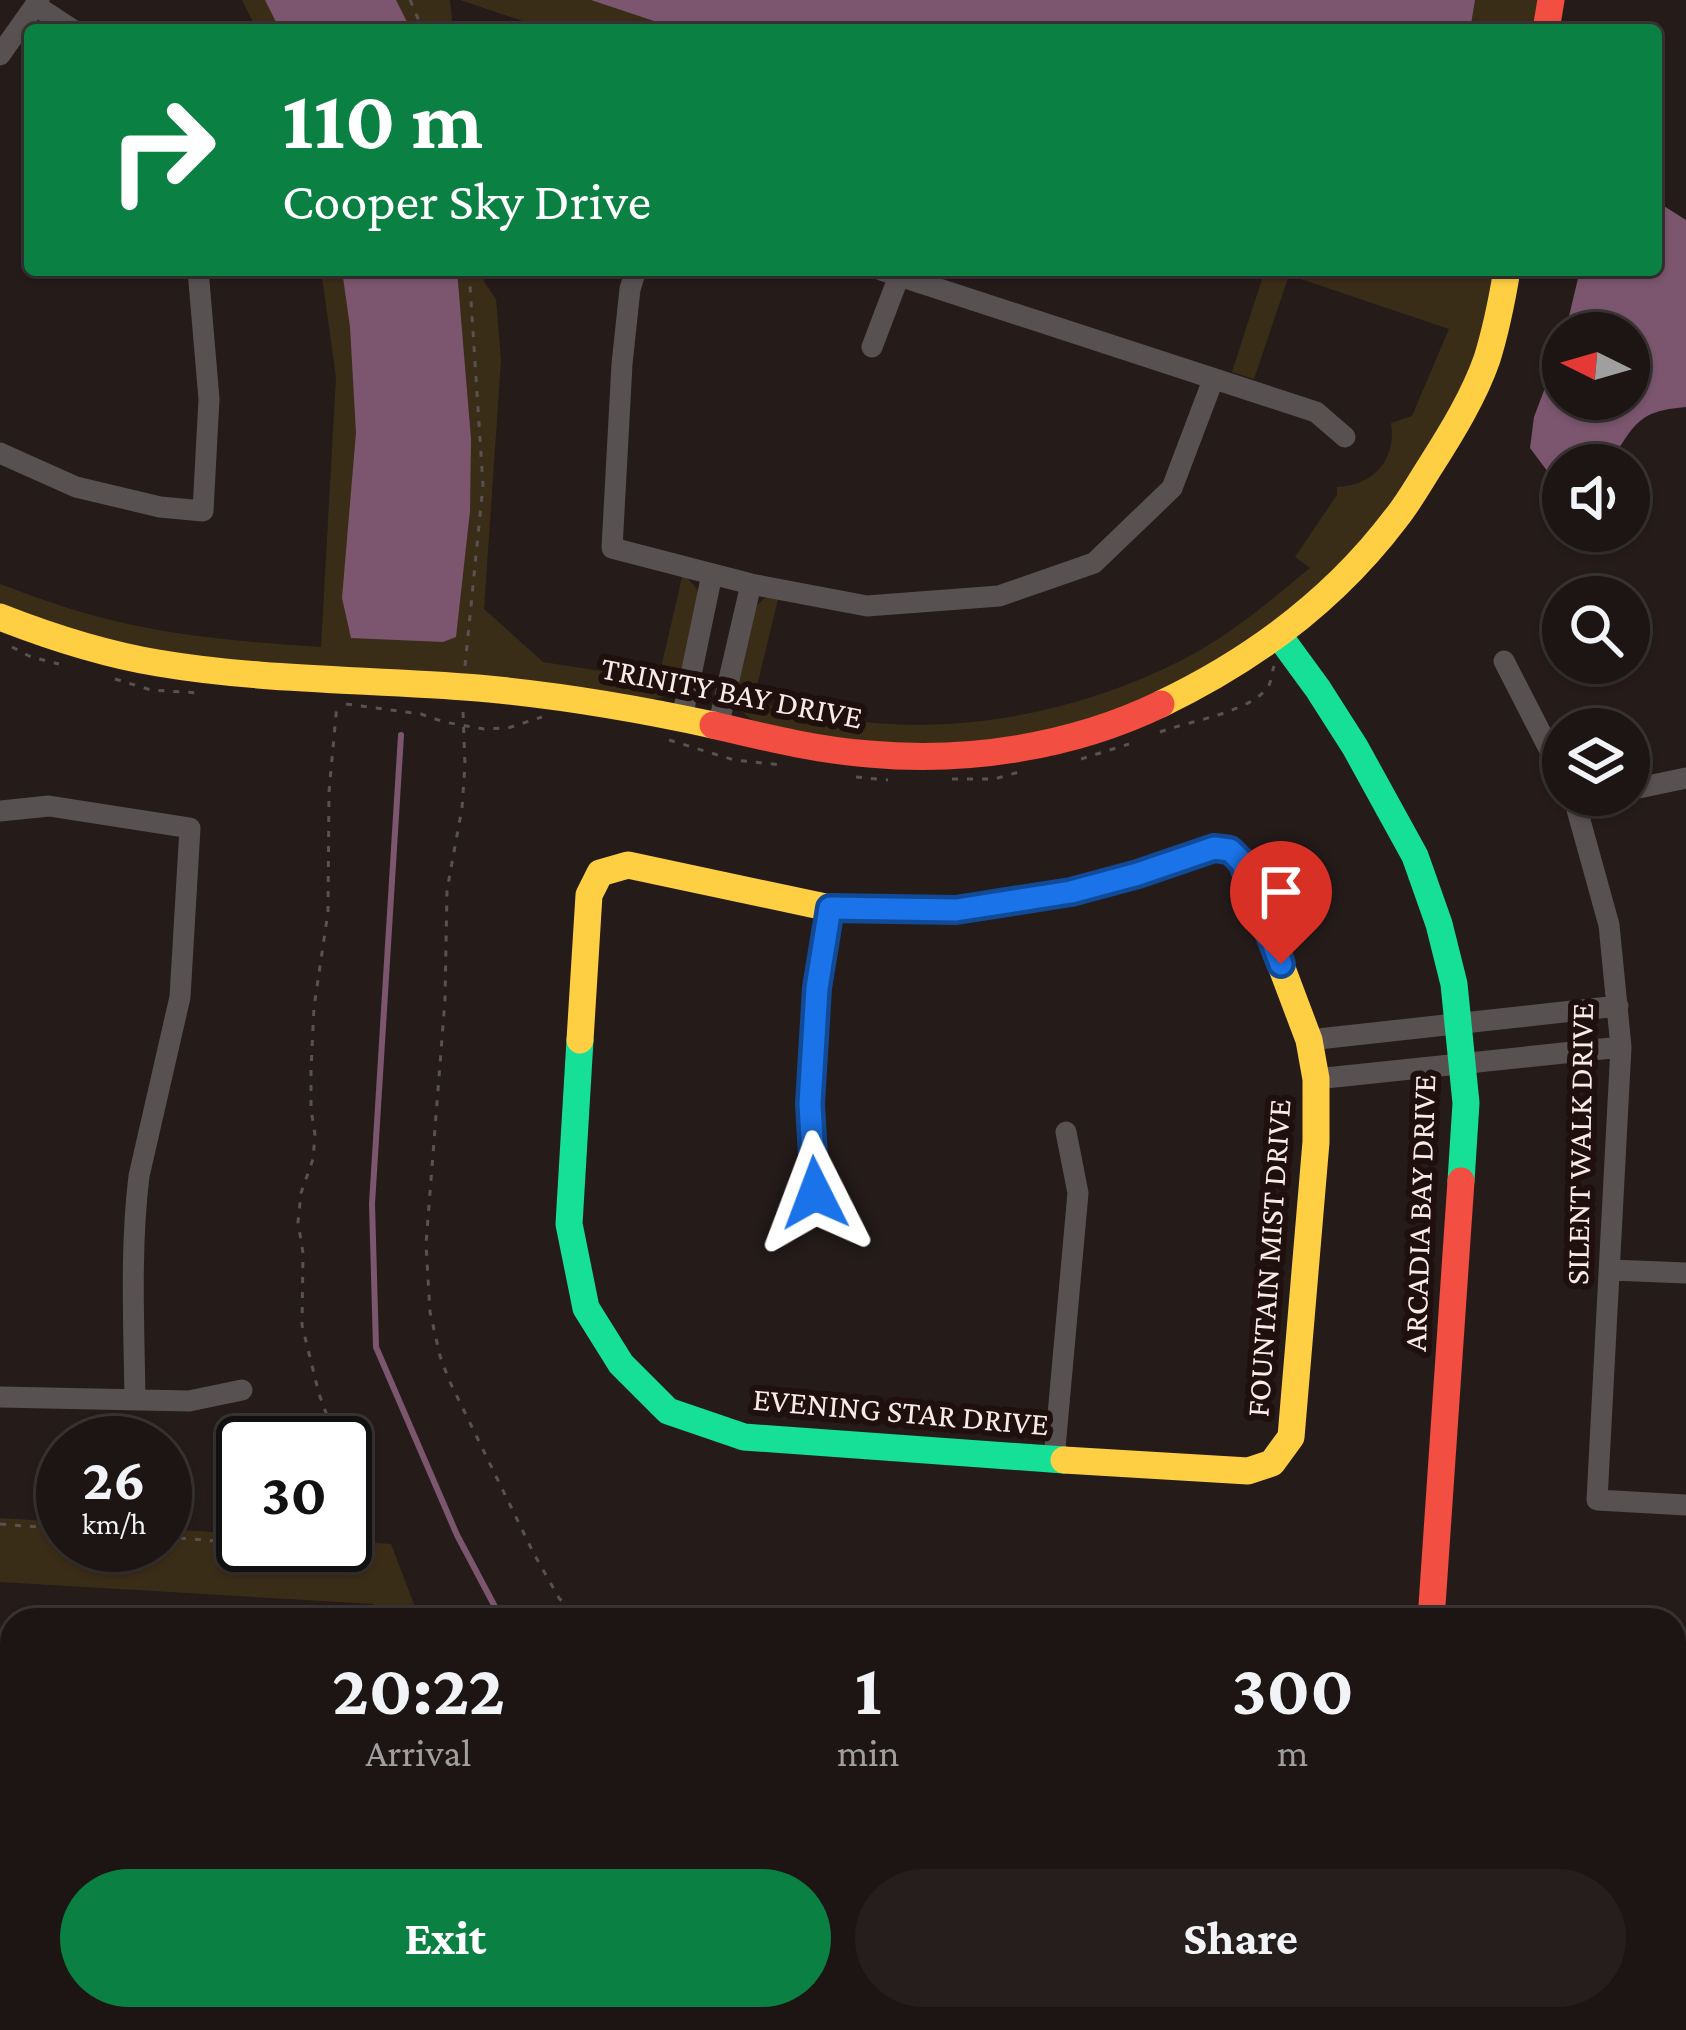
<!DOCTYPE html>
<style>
body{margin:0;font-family:"Crimson Pro",serif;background:#251e1d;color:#f1f3f6;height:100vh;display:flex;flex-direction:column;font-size:45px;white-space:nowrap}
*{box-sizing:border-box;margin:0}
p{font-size:39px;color:#a09fa0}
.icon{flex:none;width:66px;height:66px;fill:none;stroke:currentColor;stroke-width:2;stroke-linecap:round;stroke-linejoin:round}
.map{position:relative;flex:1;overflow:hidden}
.side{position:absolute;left:0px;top:1608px;width:1686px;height:423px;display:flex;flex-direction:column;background:#1c1514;border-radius:36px 36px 0 0;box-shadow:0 3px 9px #0004,0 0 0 3px #3a3434}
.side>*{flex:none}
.banner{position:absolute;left:24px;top:24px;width:1638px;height:252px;border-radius:12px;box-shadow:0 3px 9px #0004,0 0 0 3px #3a3434;background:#0b8043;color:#fff;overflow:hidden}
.needle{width:78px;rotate:275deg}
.tools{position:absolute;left:1542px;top:312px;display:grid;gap:24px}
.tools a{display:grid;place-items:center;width:108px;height:108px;border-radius:50%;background:#1c1514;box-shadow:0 3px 9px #0004,0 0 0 3px #3a3434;font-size:60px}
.speed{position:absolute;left:36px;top:1416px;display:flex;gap:24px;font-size:60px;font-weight:700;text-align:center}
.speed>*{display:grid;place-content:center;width:156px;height:156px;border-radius:50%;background:#1c1514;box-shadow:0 3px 9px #0004,0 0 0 3px #3a3434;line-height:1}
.speed small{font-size:30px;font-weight:400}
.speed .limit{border:6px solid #111;border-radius:18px;background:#fff;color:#111}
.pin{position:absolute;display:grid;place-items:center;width:102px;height:102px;color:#fff;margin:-123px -51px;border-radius:50% 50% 50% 0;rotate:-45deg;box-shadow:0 0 12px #0007}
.pin .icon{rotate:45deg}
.me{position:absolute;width:132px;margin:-66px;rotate:357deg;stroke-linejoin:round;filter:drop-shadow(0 0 9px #0008)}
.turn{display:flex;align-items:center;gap:42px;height:252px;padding:0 60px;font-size:54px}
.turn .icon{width:156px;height:156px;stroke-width:2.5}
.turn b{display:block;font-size:84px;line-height:102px}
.eta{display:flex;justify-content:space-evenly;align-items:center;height:204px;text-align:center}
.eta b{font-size:72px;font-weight:700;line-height:84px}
.primary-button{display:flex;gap:24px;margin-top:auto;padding:24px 60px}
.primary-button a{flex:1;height:138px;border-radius:72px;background:#0b8043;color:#fff;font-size:48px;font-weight:700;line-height:138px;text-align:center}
.primary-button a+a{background:#251e1d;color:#f1f3f6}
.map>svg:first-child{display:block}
.green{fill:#3a2d18}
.water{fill:#7b566e}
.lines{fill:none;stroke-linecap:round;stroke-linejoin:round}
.stream{stroke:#7b566e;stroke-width:6}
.path{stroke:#585252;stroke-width:3;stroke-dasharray:6 9;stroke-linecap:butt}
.street{stroke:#585152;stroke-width:21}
.fast{stroke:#16e098;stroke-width:27}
.slow{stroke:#ffcf43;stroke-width:27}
.jam{stroke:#f24e42;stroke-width:27}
.route-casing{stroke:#114b97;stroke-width:30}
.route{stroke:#1a73e8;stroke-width:21}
.labels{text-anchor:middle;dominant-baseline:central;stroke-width:12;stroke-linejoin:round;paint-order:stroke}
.street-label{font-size:33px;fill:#f7ebe8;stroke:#1f100d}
</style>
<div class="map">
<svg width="1686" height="2030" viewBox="0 0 1686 2030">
<rect width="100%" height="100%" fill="#251c1a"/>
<path class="green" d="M242,0h208l3,30h-196z
M460,0h1080l-5,30h-985z
M321,270h162l1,12 12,17 5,62 -17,248 59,53 103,16 15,-10 22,-95 14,16 1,8 -19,86c-8,12 -16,16 -30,16l-484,-46 -67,-15 -98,-33v-21c35,13 70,26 107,35 70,18 142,23 214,28l15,-270z
M1265,270h231c-4,20 -6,43 -13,62 -39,122 -136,251 -245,319 -129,82 -295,118 -445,80 -29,-8 -56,-5 -56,-44l18,-80 13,-12h11l-23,95 10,15c36,7 71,14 108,18 106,9 216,-16 310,-64 47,-24 86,-58 126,-91l-15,-11 42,-62v-8c36,-1 60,-27 54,-64l21,-7 37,-87 -160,-54 -35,104 -22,-7z
M0,1518l63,4v23h102v-16l78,5v11h102v-4l46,3 29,76h-55l9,-16 -374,-22z"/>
<path class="water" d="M265,0h131l15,30h-131z
M591,0h884l-5,30h-789z
M1656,201l30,19v187c-51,4 -51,19 -78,58h-45v18l-9,-3 -24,-32 4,-31 29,-77v59h66v-66h-64l15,-63h76z
M342,270h115l14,169 -1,72 -14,126 -13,5 -92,-4 -9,-40 14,-165 -6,-106z"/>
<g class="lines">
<path class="stream" d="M401,735l-29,469 4,143 81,188 45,85
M711,2019l6,11"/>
<path class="path" d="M410,0l13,30
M12,647l19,10 28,7
M465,666l18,-181 -14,-215
M115,679l36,11 48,3
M346,704l75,10 23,8 40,7 24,-1 34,-11
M463,712l2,53 -3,43 -15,82 -2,110 -19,244 4,68 10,44 9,24 85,174 25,44 16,17 1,5
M1160,732c28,-11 94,-20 109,-47 3,-6 3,-13 5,-19
M669,740l65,20 48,5
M1081,759l48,-15
M856,777l32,3
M952,779h42l25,-7
M335,1443v-6l-16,-43 -17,-69 1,-72 -5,-31 3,-29 12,-34 2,-24 -4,-26v-39l3,-63 14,-95 1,-120 8,-88
M0,1524l63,5
M165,1537l78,6
M273,1545l62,4 23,-8c10,-18 -3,-31 -13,-47
M577,1615l70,5
M1674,1686l12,1
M756,2019l6,11"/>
<path class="street" d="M35,5l38,25
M0,55l39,-55
M636,270l-6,19 -8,75 -10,184 139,36 116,22 132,-10 95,-33 78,-75 41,-108
M881,270l435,142 29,25
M872,347l27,-71
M0,453l76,34 84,20 43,4 6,-112 -11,-129
M1504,661l59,115
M682,718l30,-144
M718,727l33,-143
M1629,790l57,-12
M1573,795l36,130 12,122 -24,453 89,5
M1576,801l30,-6
M0,811l49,-5 141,22 -10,169 -41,179c-9,74 -5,149 -4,224
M1309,1040l309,-34
M1316,1079l305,-32
M815,1193l-5,-89 7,-115 13,-81
M1611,1270l75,3
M0,1397l189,4 53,-11
M1054,1459l24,-266 -12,-61
M0,1705h12
M147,2030l4,-11
M459,2030l16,-11
M1164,2030l3,-11
M1494,2030l6,-11"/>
<path class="fast" d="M1280,637l38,52 37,58 60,109 24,68 15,60 12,119 -5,78
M580,1040l-11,184 17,84 35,56 47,47 76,26 320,23"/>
<path class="slow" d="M0,617c51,20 104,37 158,46 106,18 213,16 320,25 79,7 157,20 235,37
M1161,704c92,-44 173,-104 235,-186 13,-16 24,-36 35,-53 21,-33 43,-69 56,-106 9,-29 15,-59 20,-89
M580,1040l9,-145 11,-22 28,-8 202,43 126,2 115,-18 67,-18 76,-26
M1064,1460l184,11 24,-8 19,-26 25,-295v-63l-7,-39 -67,-178 -12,-12 -16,-2
M1326,2030l4,-11"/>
<path class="jam" d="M1546,30l5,-30
M713,725c51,12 103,25 156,29 98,9 203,-7 292,-50
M1431,1620l30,-439"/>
</g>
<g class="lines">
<g class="route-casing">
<path id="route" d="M815,1193l-5,-89 7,-116 13,-80 126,2 115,-18 67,-18 76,-26 16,2 12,12 39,102"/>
</g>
<use href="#route" class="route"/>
</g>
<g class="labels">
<g class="street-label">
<text transform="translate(732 692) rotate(11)">TRINITY BAY DRIVE</text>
<text transform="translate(1579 1144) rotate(-89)">SILENT WALK DRIVE</text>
<text transform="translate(1419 1213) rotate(-88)">ARCADIA BAY DRIVE</text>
<text transform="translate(1268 1258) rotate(-86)">FOUNTAIN MIST DRIVE</text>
<text transform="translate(901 1411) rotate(5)">EVENING STAR DRIVE</text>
</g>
</g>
</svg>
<div class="tools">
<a><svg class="needle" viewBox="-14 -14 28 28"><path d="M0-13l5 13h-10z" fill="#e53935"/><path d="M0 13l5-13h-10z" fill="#a09fa0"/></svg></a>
<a><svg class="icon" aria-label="sound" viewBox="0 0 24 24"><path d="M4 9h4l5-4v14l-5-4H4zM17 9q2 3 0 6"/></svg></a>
<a><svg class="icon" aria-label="search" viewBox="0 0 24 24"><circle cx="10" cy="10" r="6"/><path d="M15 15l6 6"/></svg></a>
<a><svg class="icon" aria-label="layers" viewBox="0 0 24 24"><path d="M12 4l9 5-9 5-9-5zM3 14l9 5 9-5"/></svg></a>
</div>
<div class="speed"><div>26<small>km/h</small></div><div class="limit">30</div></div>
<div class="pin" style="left:1281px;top:964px;background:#d93025"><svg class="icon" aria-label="arrive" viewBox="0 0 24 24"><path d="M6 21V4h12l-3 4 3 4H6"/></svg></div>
<svg class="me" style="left:815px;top:1193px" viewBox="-20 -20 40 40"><path d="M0-17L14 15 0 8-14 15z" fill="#1a73e8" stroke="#fff" stroke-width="4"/></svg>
<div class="banner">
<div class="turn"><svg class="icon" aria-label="right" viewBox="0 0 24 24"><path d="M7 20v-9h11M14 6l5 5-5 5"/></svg><div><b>110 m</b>Cooper Sky Drive</div></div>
</div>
<section class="side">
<div class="eta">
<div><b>20:22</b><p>Arrival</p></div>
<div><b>1</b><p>min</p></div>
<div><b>300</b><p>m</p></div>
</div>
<div class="primary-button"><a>Exit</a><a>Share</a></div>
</section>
</div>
